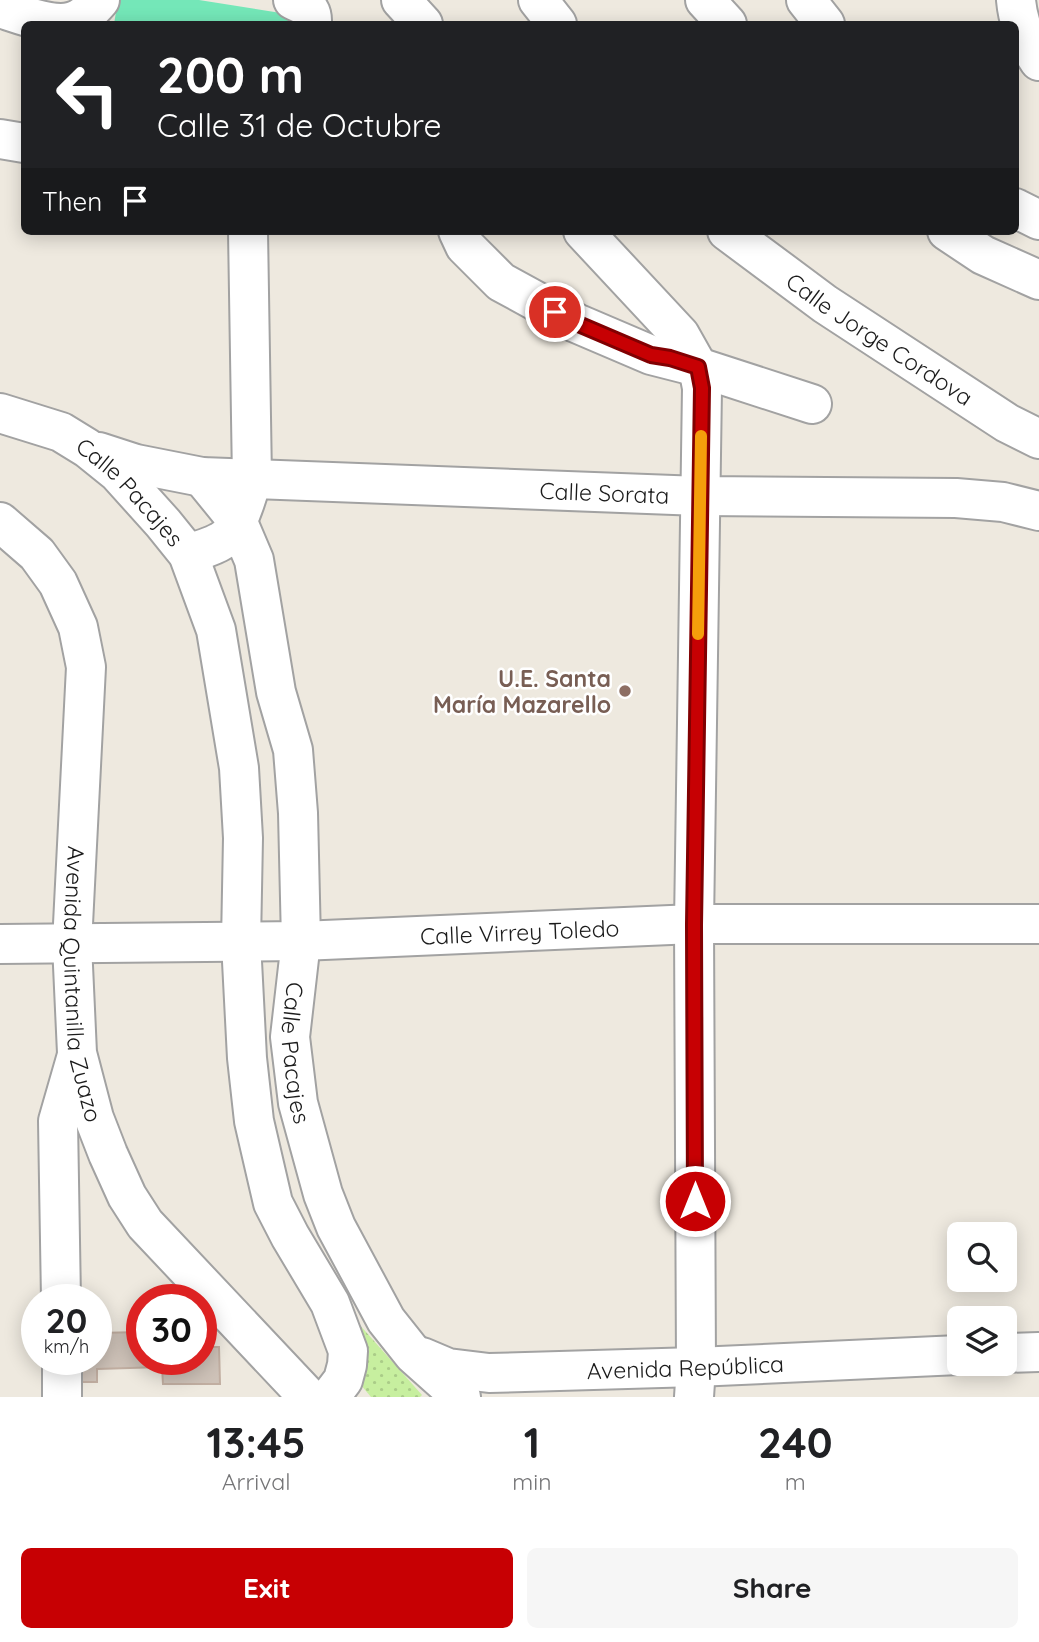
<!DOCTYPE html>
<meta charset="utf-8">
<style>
body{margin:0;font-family:Quicksand,sans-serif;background:#f6f6f6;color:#202124;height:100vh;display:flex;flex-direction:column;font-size:26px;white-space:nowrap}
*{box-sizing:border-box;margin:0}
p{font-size:23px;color:#757577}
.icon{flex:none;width:38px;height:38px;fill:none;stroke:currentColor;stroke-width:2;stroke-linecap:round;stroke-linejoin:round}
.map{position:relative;height:1397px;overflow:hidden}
.details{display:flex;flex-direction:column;background:#fff;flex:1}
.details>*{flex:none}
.hud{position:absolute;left:21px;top:21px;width:998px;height:214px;border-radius:10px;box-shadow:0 4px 18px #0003;background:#202124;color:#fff;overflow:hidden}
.fabs{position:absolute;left:947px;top:1222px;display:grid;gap:14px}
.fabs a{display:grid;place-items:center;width:70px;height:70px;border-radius:10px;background:#fff;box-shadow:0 4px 18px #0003;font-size:35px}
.speed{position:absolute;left:21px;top:1284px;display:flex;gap:14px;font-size:35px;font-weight:700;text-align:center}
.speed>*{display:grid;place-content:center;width:91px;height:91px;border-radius:50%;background:#fff;box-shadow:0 4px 18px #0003;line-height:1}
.speed small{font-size:18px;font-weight:400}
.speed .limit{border:10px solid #d22;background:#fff;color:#111}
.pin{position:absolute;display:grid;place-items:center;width:60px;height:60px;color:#fff;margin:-30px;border:4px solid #fff;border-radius:50%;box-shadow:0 2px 7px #0007}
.me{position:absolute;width:77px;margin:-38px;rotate:0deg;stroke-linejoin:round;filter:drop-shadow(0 0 5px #0008)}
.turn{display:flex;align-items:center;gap:24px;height:147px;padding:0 21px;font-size:32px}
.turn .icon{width:91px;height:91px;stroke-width:2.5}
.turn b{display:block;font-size:49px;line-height:60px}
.then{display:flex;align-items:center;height:66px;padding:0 21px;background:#0003;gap:14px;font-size:26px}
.eta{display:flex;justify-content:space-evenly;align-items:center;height:119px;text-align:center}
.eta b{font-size:42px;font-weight:700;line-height:49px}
.cta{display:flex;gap:14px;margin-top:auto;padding:14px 21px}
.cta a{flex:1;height:80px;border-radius:10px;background:#c70003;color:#fff;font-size:28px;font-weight:700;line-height:80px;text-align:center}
.cta a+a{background:#f6f6f6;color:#202124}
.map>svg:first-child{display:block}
.grass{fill:url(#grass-dots)}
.pitch{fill:#74e7b8}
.building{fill:#cec2b8;stroke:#c1aea1;stroke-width:2}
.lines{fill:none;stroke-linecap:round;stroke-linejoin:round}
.minor-casing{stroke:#a2a2a2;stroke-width:42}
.minor{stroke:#fff;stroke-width:38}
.route-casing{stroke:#810002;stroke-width:18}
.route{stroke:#c70003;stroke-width:12}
.slow{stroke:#f59e0b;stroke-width:12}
.education-dot{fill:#8d6e63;stroke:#fff;stroke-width:2.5}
.labels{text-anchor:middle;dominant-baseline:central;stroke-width:5;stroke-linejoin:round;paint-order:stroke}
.street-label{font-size:23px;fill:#1b1b1b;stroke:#fff}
.education-label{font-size:23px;font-weight:bold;fill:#785e54;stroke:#fff;text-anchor:end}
</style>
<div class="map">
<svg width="1039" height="1397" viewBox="0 0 1039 1397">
<defs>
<pattern id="grass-dots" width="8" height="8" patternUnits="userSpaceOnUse" patternTransform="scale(1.75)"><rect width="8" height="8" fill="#c7ef9f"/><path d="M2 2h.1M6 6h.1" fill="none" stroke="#ac8" stroke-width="1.8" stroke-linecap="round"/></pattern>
</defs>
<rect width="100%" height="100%" fill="#eee9df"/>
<path class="grass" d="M358,1323l64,72 -2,2h-49l-16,-19 -5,-49z"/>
<path class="pitch" d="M118,0h81l107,17 -1,7h-191z"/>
<path class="building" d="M142,1332v28h59v-13h18l1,37h-57l-1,-17 -65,2v13h-26l-1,-22h26v-27z"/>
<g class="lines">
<g class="minor-casing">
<g id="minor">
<path d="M293,0c13,6 20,8 19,24"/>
<path d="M401,0l22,24"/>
<path d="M538,0l19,24"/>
<path d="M705,0l22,24"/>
<path d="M806,0l19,24"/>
<path d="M1016,0c2,23 10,42 23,61"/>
<path d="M0,8c19,6 54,20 73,13 11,-3 20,-13 27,-21"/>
<path d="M0,139l24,4"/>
<path d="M1015,208l24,12"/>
<path d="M458,231l7,15 36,36 75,41 75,32 47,12 114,37"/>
<path d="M583,231l97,104 18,32 4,21 -8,536 2,443 -2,30"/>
<path id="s1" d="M727,231l98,73 182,119 32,16"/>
<path d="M947,231l36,24 56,25"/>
<path id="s2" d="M0,413l61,19 26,16 31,25 45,50 25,31 28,76 23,138 4,70 -2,104 6,116 7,63 19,82 17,33 40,67 18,48 -1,14 -4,15 -13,17"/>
<path id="s3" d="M99,452l37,12 66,13 498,19 256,2 47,4 36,9"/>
<path id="s4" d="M202,477l35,43 17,40 22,132 17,58 5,63 3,128 -11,96 8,66 25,91 13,33 50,93 27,34 48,43"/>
<path id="s5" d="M0,522l37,32 21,29 20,44 8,40 -14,277 5,109 17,65 14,36 19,42 18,28 163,173"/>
<path d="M188,554c11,-4 31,-9 40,-18 11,-11 20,-42 24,-57l-4,-248"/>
<path id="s6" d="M0,944l301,-3 393,-17h345"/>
<path d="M61,1300l-3,-179 19,-66"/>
<path d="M1004,1353l35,-1"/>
<path id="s7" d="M422,1357l26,11 41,5 207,-6 263,-12"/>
<path d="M62,1360v37"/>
</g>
</g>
<use href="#minor" class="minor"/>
</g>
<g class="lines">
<g class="route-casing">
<path id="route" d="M555,312l21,11 75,32 19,3 28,9 4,21 -8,537 1,276"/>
</g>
<use href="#route" class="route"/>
<path class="slow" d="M698,634l3,-198"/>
</g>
<circle class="education-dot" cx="625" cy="691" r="7"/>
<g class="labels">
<g class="street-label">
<text stroke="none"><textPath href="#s1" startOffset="187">Calle Jorge Cordova</textPath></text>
<text stroke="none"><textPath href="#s3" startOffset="509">Calle Sorata</textPath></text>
<text stroke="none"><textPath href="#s2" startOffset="156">Calle Pacajes</textPath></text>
<text stroke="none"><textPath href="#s6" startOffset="520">Calle Virrey Toledo</textPath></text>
<text stroke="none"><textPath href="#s5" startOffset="492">Avenida Quintanilla Zuazo</textPath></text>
<text stroke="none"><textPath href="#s4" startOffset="597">Calle Pacajes</textPath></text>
<text stroke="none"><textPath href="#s7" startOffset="266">Avenida República</textPath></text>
</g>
<g class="education-label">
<text x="611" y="678">U.E. Santa<tspan x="611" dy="26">María Mazarello</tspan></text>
</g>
</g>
</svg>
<div class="fabs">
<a><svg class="icon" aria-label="search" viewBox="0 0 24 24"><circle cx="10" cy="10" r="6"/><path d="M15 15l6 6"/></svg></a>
<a><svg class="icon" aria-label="layers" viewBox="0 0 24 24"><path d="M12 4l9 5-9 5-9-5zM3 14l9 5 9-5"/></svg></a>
</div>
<div class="speed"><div>20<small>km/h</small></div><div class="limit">30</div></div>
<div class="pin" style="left:555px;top:312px;background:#d93025"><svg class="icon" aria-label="arrive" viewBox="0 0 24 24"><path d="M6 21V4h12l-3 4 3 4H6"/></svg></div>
<svg class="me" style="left:695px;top:1201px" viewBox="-20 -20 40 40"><circle r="17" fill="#c70003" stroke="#fff" stroke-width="3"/><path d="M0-11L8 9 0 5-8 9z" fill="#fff"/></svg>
<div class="hud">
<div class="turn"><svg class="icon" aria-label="left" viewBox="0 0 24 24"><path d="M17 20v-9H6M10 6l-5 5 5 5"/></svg><div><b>200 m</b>Calle 31 de Octubre</div></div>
<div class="then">Then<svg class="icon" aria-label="arrive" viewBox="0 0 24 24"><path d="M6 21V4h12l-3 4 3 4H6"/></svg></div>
</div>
</div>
<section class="details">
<div class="eta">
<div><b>13:45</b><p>Arrival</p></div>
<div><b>1</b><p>min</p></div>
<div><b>240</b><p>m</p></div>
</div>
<div class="cta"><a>Exit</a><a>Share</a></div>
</section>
